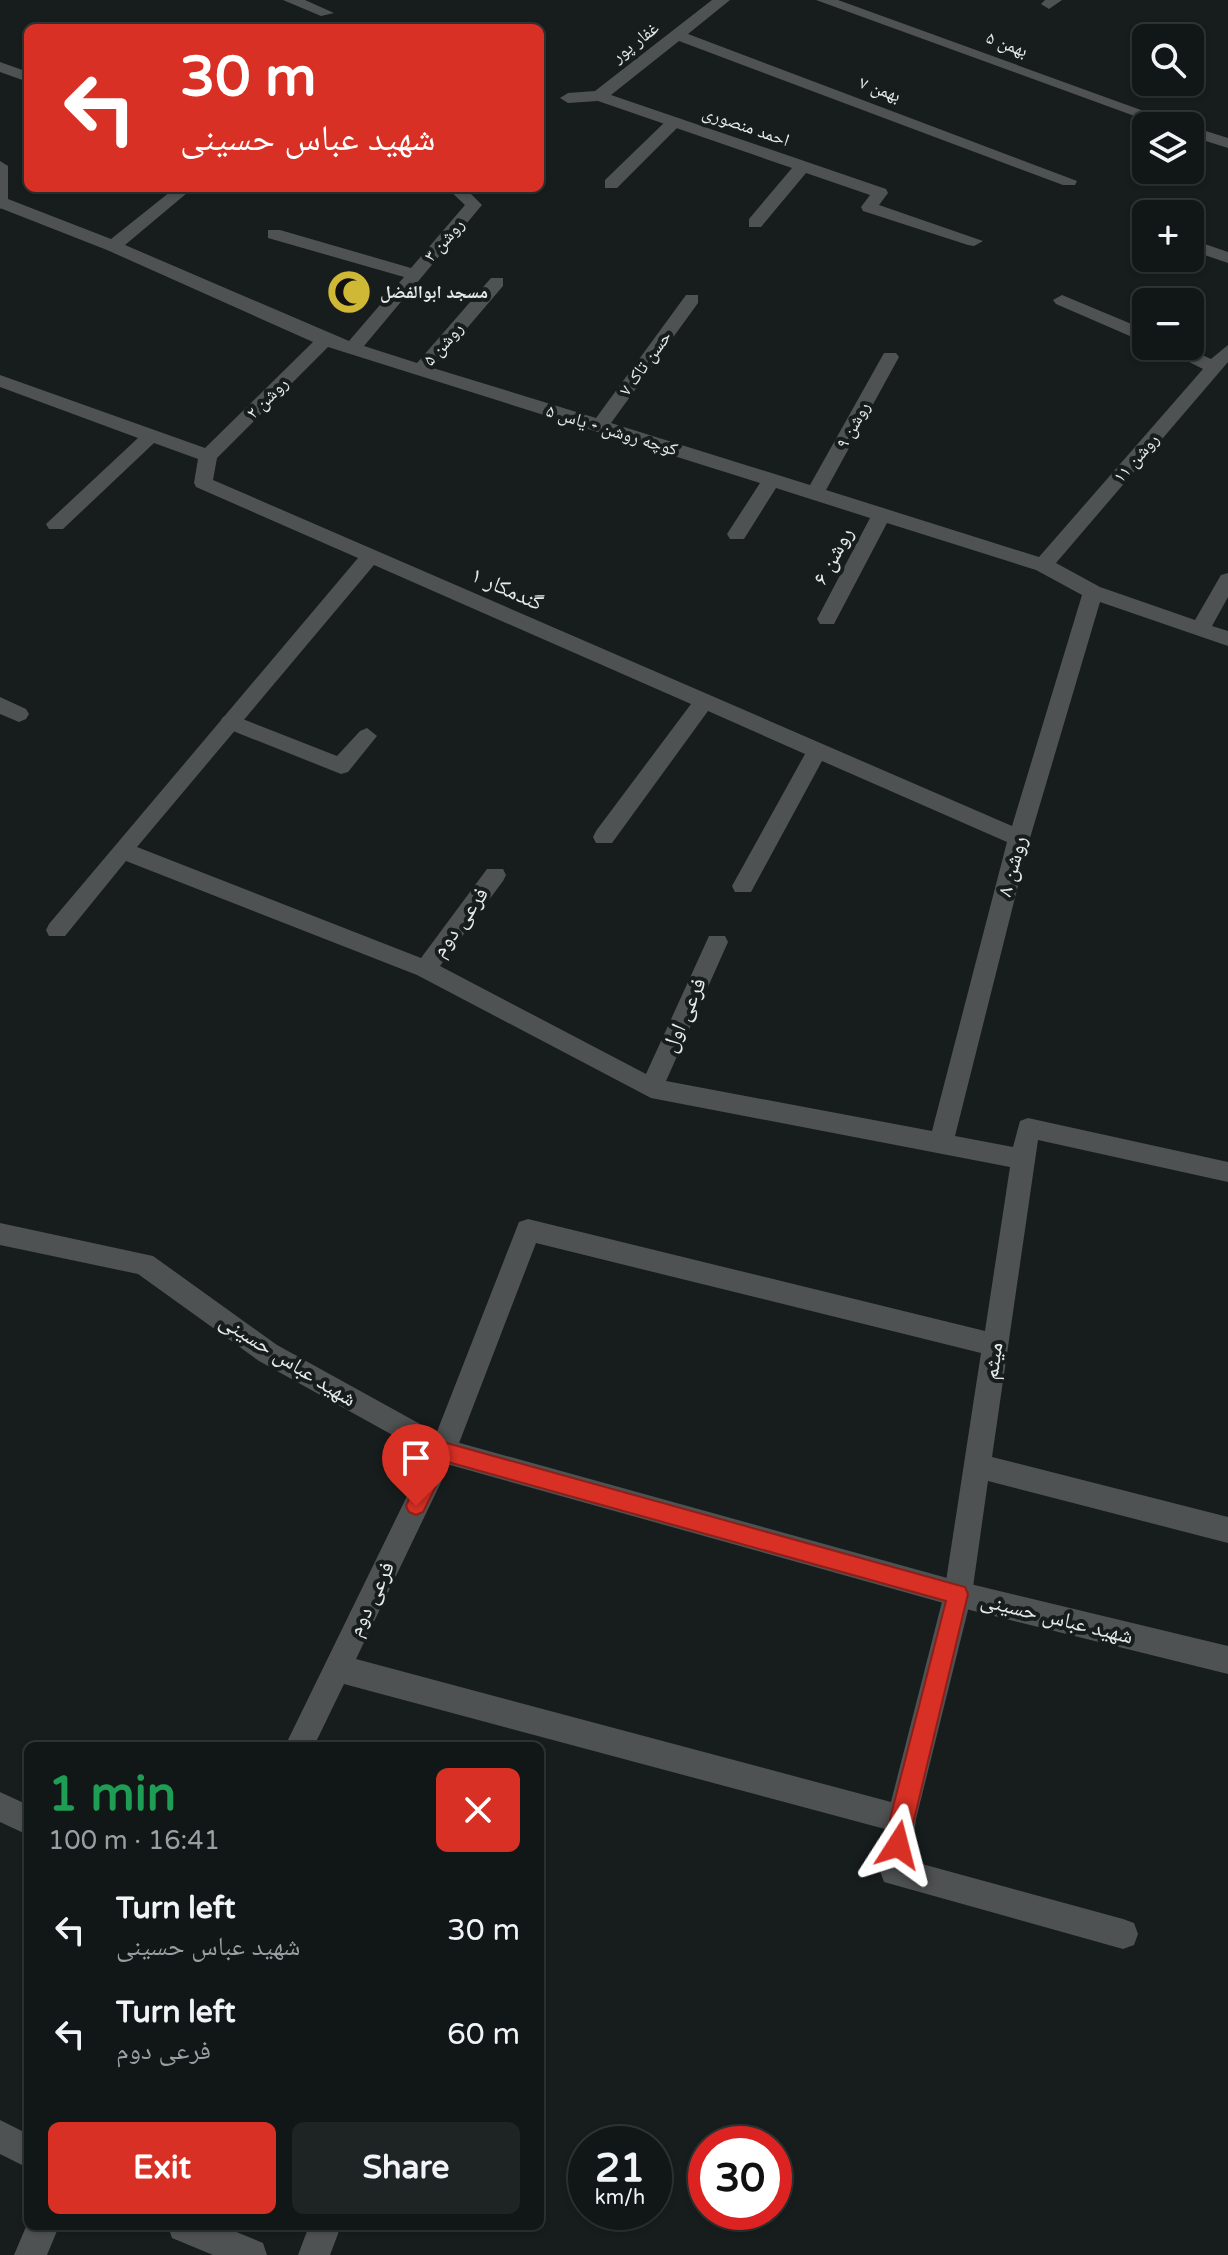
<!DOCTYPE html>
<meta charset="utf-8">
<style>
body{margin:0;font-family:"Varela Round","Noto Naskh Arabic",sans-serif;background:#1e2323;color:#f1f3f6;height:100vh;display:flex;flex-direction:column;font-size:30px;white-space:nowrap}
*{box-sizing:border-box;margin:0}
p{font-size:26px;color:#9c9fa1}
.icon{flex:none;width:44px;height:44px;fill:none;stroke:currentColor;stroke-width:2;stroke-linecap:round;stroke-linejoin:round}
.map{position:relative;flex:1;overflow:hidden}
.drawer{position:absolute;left:24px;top:1742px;width:520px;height:488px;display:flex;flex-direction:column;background:#111616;border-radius:12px;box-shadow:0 2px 6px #0004,0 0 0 2px #303535}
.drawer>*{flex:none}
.hud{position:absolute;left:24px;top:24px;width:520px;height:168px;border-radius:12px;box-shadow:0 2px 6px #0004,0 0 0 2px #303535;background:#d93025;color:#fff;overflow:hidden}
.controls{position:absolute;left:1132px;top:24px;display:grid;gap:16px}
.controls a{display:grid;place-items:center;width:72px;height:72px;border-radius:12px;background:#111616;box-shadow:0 2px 6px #0004,0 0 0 2px #303535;font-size:40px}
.speed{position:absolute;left:568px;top:2126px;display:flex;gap:16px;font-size:40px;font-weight:700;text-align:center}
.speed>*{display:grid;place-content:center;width:104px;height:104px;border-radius:50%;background:#111616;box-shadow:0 2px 6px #0004,0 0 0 2px #303535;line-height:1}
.speed small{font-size:20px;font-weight:400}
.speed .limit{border:12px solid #d22;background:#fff;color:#111}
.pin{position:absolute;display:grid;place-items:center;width:68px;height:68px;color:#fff;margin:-82px -34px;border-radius:50% 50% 50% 0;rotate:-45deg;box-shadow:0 0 8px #0007}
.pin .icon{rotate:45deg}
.me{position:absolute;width:88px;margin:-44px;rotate:9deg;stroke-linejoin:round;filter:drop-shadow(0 0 6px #0008)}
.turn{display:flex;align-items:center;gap:28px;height:168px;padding:0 24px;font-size:36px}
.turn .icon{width:104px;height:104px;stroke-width:2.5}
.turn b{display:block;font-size:56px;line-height:68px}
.round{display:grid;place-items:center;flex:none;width:84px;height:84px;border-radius:12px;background:#1e2323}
.summary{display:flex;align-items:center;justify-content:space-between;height:136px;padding:0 24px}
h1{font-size:48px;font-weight:700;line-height:60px;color:#1e9e55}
.action{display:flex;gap:16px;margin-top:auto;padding:16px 24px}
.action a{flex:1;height:92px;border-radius:12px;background:#d93025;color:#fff;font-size:32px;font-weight:700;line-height:92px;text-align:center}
.action a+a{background:#1e2323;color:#f1f3f6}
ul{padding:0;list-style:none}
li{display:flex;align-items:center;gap:24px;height:104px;padding:0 24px}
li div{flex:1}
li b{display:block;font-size:30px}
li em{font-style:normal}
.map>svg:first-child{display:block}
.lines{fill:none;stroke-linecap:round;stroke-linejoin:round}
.service{fill:#4f5253;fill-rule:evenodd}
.minor{fill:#4f5253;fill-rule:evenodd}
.tertiary{fill:#4f5253;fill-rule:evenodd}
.route{fill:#d93025;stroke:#8d1f18;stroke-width:2}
.labels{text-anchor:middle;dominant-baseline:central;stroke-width:8;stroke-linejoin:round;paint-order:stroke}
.far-street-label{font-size:18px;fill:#e5e9e9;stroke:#171d1d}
.far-poi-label{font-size:18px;font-weight:bold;fill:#e5e9e9;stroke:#171d1d;text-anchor:start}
.street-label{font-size:22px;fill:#e5e9e9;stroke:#171d1d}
</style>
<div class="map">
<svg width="1228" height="2255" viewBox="0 0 1228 2255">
<rect width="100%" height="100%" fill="#171d1d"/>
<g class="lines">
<path class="service" d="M674,117l6,2v6l-63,63h-12v-8l63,-61z
M230,714l107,42 23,-25 7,-3 10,8 -29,36 -7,2 -118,-47 -3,-5 3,-5z"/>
<path class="minor" d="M283,0h22l29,13 -13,3z
M712,0h18l-42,34 389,147 -2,4h-12l-384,-144 -68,54 275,94 2,4 -9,12 104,36 -9,5 -6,-1 -105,-34 -2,-4 9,-12 -64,-22 -45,54h-12v-8l43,-51 -194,-67 -30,2 -8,-5 8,-5 27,-2z
M816,0h22l347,126h-23z
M1045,0h17l-13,9 -8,-5z
M0,62l28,10v10l-28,-10z
M1190,126l38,12v10l-38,-12z
M175,188h18l-68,57 224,96 55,-64 -136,-39v-8h12l131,38 54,-63 -18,-17h18l17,17 -118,141 53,17 74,-85h12v8l-70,82 163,50 90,-123h12v8l-87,120 199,62 74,-132h12l3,4 -73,133 213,67 164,-188 -45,-23h24l29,13 17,-14v17l-172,201 44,24 95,33 26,-45 7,-2v24l-16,29 16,5v15l-128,-44 -70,236 -75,298 58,11 7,-26 8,-3 200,44v20l-190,-42 -46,317 236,60v26l-240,-62 -16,113 -56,225 -5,42 212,58 11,4 4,11 -4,11 -11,4 -239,-67 -4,-11 5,-42 -541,-145 -30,62h-29l146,-299 88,-225 9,-3 457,112 25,-164 -359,-69 -234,-123 -291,-114 -61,75h-16l-3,-6 3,-6 309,-366 -162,-71 -2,-4 4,-24 -44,-16 -91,86h-14l-3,-5 92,-86 -138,-51v-12l205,73 108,-106 -206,-92 -107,-42v-10l8,1 103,40zM328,347l432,136 -33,51 3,5h14l32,-51 94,30 -53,101 3,5h14l53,-101 149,47 46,25 -70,231 -799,-346 4,-22zM374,565l317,139 -95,127 -3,6 3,6h16l96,-132 97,43 -73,132 3,6h16l71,-131 185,81 -75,289 -266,-50 62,-139 -3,-6h-16l-63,138 -206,-108 63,-85 3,-6 -3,-6h-16l-66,89 -284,-111zM536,1243l445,110 -37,241 -53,208 -535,-143 100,-208z
M1190,239l38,13v11l-38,-13z
M1062,295l84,35v13l-90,-39 -3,-4z
M0,697l26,12 3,5 -3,5 -7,3 -19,-8z
M0,1792l28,13v30l-28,-13z
M0,2120l28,14v34l-28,-14z
M28,2222v4h31l-12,29h-33z
M168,2226h54l41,17 4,12h-54l-41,-17z
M309,2226h32l-11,29h-32z"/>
<path class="tertiary" d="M0,161l8,5v38l-8,5z
M0,1223l153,33 124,89 172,95 509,141 270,65v28l-270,-67 -515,-144 -184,-102 -121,-87 -138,-29z"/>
</g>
<path class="route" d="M443,1442l522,145 3,7 -62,259 -8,3 -8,-3 -3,-8 3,-26 56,-218 -498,-139 -25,50 -7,3 -7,-3 -3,-6 3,-7 26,-54z"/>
<defs>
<g id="mosque-disc" transform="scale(2.3)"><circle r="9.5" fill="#d0b837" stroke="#171d1d"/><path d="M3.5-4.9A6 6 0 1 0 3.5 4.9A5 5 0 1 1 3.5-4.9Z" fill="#111"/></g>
</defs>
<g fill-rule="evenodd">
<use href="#mosque-disc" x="349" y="292"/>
</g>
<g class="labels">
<g class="far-street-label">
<text transform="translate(635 42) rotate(-38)">غفار پور</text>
<text transform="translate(1007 44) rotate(20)">بهمن ۵</text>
<text transform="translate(880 89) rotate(20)">بهمن ۷</text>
<text transform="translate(746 126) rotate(19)">احمد منصوری</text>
<text transform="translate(444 240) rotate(-49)">روشن ۳</text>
<text transform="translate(443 344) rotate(-49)">روشن ۵</text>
<text transform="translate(645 363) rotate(-54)">حسن تاک ۷</text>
<text transform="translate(267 398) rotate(-45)">روشن ۲</text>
<text transform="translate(853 425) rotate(-61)">روشن ۹</text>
<text transform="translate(612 430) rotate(17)">کوچه روشن - یاس ۵</text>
<text transform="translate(1136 458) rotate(-49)">روشن ۱۱</text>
</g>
<g class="far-poi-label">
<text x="380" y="292">مسجد ابوالفضل</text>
</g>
<g class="street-label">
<text transform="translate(833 556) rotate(-62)">روشن ۶</text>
<text transform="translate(507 589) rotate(24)">گندمکار ۱</text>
<text transform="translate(1012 866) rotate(-75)">روشن ۸</text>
<text transform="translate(460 922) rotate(-54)">فرعی دوم</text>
<text transform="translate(684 1015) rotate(-66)">فرعی اول</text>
<text transform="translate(288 1360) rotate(32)">شهید عباس حسینی</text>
<text transform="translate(993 1361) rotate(-82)">میثم</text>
<text transform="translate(371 1599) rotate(-64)">فرعی دوم</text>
<text transform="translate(1057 1618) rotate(14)">شهید عباس حسینی</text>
</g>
</g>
</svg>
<div class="controls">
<a><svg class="icon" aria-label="search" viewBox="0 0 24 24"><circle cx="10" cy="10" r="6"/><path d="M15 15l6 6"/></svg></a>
<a><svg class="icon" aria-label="layers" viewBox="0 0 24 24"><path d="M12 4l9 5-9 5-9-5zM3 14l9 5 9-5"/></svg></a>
<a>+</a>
<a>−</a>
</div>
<div class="speed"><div>21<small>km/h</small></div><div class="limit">30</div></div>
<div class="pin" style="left:416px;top:1506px;background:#d93025"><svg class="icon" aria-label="arrive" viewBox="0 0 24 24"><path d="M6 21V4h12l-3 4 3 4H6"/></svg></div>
<svg class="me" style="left:898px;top:1845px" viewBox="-20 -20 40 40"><path d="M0-17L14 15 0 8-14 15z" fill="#d93025" stroke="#fff" stroke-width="4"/></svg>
<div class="hud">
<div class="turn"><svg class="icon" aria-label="left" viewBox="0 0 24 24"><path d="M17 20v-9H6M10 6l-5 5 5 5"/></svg><div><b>30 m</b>شهید عباس حسینی</div></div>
</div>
<section class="drawer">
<div class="summary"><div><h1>1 min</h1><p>100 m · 16:41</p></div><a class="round" style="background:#d93025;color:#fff"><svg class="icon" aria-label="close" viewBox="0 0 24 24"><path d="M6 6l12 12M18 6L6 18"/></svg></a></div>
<ul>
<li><svg class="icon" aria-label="left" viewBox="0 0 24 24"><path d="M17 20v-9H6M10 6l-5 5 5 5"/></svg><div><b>Turn left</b><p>شهید عباس حسینی</p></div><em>30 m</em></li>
<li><svg class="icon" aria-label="left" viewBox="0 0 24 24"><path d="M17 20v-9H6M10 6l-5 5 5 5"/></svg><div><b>Turn left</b><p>فرعی دوم</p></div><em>60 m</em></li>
</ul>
<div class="action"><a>Exit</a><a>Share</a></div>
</section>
</div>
